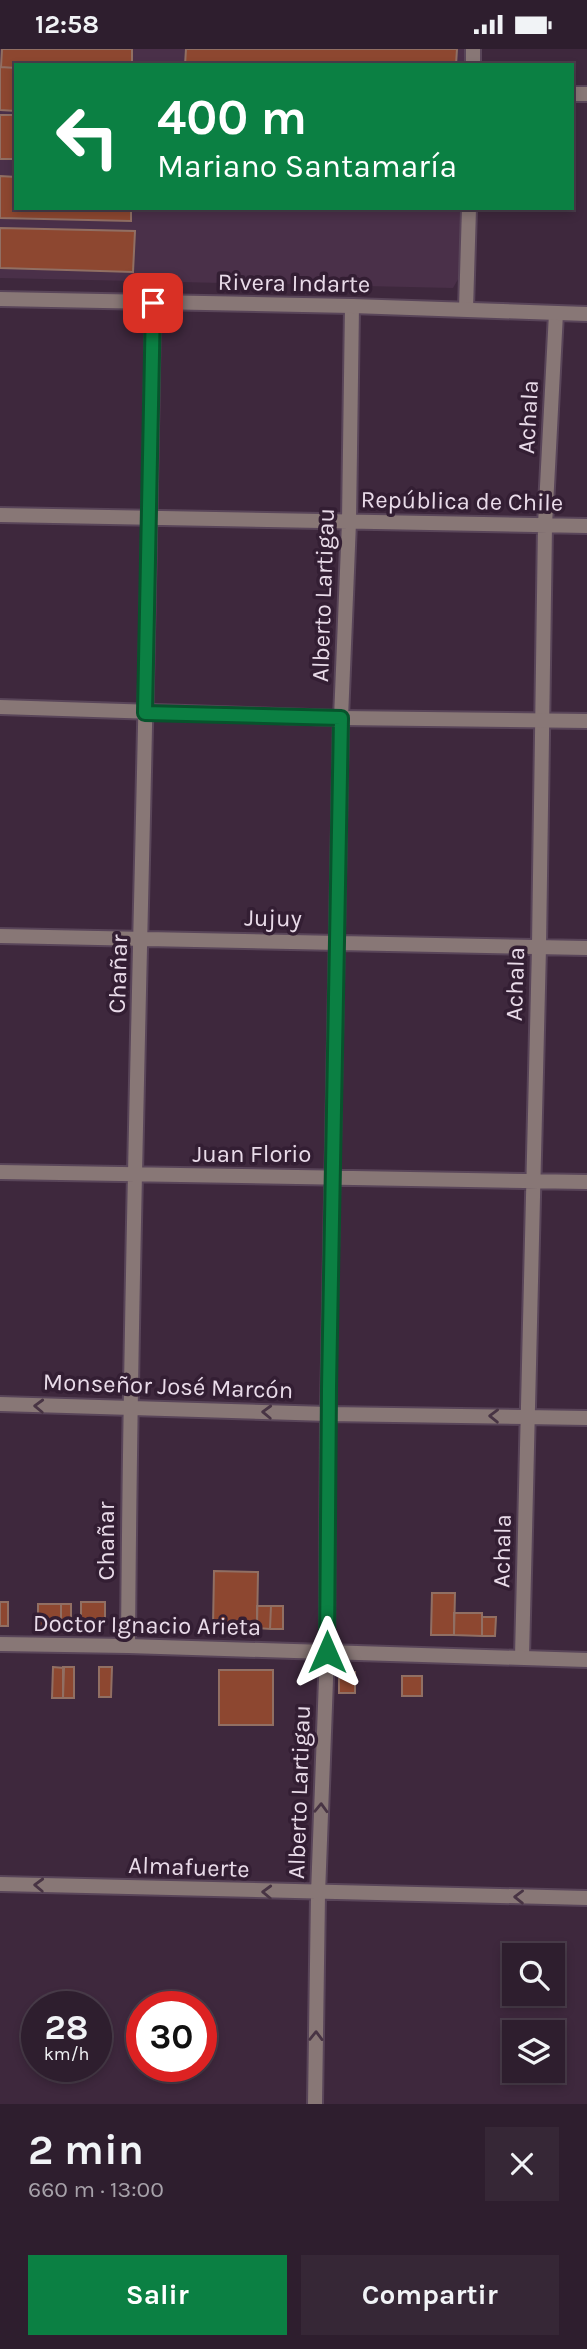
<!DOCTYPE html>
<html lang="es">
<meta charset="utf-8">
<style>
body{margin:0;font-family:Karla,sans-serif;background:#362736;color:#f1f3f6;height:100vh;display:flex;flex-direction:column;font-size:26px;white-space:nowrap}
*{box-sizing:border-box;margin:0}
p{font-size:23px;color:#a7a2aa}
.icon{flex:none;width:38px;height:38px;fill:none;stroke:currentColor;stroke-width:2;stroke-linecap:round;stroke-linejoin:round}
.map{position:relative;height:2055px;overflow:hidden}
.sheet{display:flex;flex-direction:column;background:#2e1e2e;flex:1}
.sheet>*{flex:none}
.guide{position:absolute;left:14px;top:14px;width:560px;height:147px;border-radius:0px;box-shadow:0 4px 10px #0003,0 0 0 2px #493c4a;background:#0b8043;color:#fff;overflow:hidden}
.fabs{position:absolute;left:502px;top:1894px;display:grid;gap:14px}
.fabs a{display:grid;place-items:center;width:63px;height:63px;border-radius:0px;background:#2e1e2e;box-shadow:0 4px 10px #0003,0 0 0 2px #493c4a;font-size:35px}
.speed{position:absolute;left:21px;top:1942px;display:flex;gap:14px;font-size:35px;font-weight:700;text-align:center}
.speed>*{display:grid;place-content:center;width:91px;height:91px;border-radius:50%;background:#2e1e2e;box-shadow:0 4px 10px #0003,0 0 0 2px #493c4a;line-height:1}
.speed small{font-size:18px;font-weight:400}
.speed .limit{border:10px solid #d22;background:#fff;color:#111}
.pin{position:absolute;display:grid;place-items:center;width:60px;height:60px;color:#fff;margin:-30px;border-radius:14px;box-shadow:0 4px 10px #0006}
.me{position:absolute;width:77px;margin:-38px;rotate:0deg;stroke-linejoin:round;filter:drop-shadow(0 0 5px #0008)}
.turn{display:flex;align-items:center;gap:24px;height:147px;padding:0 28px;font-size:32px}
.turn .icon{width:91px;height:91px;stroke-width:2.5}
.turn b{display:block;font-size:49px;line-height:60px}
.round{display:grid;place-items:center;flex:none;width:74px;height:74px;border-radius:0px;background:#362736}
.headline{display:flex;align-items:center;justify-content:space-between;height:119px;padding:0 28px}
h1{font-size:42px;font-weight:700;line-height:52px}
.action{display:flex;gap:14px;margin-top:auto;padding:14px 28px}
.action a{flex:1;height:80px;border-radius:0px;background:#0b8043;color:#fff;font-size:28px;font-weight:700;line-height:80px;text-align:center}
.action a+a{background:#362736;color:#f1f3f6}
.status{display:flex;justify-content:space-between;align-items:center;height:49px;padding:0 35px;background:#2e1e2e;direction:ltr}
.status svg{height:19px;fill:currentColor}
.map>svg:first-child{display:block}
.built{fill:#4a3049}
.building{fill:#8d4730;stroke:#916f63;stroke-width:2}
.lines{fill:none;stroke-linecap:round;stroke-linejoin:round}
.minor-casing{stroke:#594559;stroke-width:18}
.tertiary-casing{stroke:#594559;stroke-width:18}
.minor{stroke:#887776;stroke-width:14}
.tertiary{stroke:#887776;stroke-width:14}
.oneway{stroke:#483444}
.route-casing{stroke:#07532c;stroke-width:18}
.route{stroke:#0b8043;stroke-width:12}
.labels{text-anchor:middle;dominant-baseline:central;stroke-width:7;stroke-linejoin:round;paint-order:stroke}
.street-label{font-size:24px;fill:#e9dbe9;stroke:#331e33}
</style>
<div class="status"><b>12:58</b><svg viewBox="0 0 49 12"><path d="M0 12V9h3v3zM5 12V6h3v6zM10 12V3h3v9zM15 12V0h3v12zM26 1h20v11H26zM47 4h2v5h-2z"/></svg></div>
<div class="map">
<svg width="587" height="2055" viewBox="0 0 587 2055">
<rect width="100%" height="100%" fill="#3e283d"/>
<path class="built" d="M0,0h467l-1,16h-450v143h447l-2,66 -8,14 -453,-10z"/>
<path class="building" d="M2,0h130v16h-116v3l-15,-1z
M186,0h271l-1,16h-271z
M0,18l16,1v43l-16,-1z
M0,66h16v44h-16z
M0,127l16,1v31h115v13l-131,-3z
M0,179l135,3 -2,41 -133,-4z
M214,1522l44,1 -1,56 -44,-1z
M432,1544h23l-1,42h-23z
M0,1553h8v24h-8z
M81,1553h24v16l-8,8h-16z
M38,1555h23v22h-23z
M61,1555h10v22h-10z
M257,1557h14l-1,23 -13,-1z
M271,1557h12v23h-13z
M454,1564h28v23l-28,-1z
M482,1568h14l-1,19h-13z
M53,1618l11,1 -1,30h-11z
M63,1618h11v31h-11z
M99,1618h13l-1,30h-12z
M219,1621h54v55h-54z
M347,1623h8v21h-16v-14z
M402,1627h20v20h-20z"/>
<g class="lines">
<g class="minor-casing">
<path id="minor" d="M473,16v-16
M572,45h15
M466,260l3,-101
M0,466l587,11
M0,887l587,12
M0,1123l587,10
M0,1355l328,10 259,4
M128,1597c3,-448 19,-895 25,-1343
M522,1608l17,-710 6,-422 11,-212
M0,1835l587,14
M315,2055l3,-210 9,-242 1,-238 13,-696 8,-196 3,-216"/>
</g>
<g class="tertiary-casing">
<path id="tertiary" d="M0,250l352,7 235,8
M0,658l341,11 246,3
M0,1595l128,2 459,14"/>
</g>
<use href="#minor" class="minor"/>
<use href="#tertiary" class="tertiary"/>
</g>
<defs><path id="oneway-chevron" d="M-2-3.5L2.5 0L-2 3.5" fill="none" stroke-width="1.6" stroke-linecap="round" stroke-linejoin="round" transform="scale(1.75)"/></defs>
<g class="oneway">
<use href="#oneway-chevron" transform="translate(39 1357) rotate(-178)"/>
<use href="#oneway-chevron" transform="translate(267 1363) rotate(-178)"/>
<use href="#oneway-chevron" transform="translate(494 1367) rotate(-179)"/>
<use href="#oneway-chevron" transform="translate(321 1759) rotate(-88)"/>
<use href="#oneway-chevron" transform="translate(39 1836) rotate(-178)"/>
<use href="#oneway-chevron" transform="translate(267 1843) rotate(-178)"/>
<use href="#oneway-chevron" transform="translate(519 1848) rotate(-179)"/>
<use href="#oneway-chevron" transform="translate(316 1987) rotate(-89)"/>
</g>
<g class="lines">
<g class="route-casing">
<path id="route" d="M153,254l-8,410 196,5 -12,670 -2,264"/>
</g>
<use href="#route" class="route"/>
</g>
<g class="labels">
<g class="street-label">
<text transform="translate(294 234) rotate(1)">Rivera Indarte</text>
<text transform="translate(528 368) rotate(-87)">Achala</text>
<text transform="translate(462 452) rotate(1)">República de Chile</text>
<text transform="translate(323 546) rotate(-88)">Alberto Lartigau</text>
<text transform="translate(273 869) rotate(1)">Jujuy</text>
<text transform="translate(118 925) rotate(-88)">Chañar</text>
<text transform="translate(515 935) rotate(-88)">Achala</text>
<text x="252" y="1105">Juan Florio</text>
<text transform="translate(168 1337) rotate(2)">Monseñor José Marcón</text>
<text transform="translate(106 1492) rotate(-90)">Chañar</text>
<text transform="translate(502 1502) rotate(-89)">Achala</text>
<text transform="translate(147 1576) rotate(1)">Doctor Ignacio Arieta</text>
<text transform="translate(299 1743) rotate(-88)">Alberto Lartigau</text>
<text transform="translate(189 1818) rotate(2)">Almafuerte</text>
</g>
</g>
</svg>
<div class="fabs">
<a><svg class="icon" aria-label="search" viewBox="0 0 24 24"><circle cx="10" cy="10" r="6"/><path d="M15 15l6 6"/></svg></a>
<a><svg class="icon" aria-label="layers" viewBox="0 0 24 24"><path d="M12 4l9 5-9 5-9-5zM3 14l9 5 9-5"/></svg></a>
</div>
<div class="speed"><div>28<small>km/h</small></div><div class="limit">30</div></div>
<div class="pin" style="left:153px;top:254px;background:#d93025"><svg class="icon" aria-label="arrive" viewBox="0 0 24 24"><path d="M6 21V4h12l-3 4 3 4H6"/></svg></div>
<svg class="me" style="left:327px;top:1603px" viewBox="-20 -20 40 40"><path d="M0-17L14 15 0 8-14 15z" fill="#0b8043" stroke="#fff" stroke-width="4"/></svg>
<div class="guide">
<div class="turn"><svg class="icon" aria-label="left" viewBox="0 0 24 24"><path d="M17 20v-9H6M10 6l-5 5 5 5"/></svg><div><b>400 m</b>Mariano Santamaría</div></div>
</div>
</div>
<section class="sheet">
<div class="headline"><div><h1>2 min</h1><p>660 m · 13:00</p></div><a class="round"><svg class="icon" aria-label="close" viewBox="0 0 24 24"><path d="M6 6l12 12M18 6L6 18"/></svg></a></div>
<div class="action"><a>Salir</a><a>Compartir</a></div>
</section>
